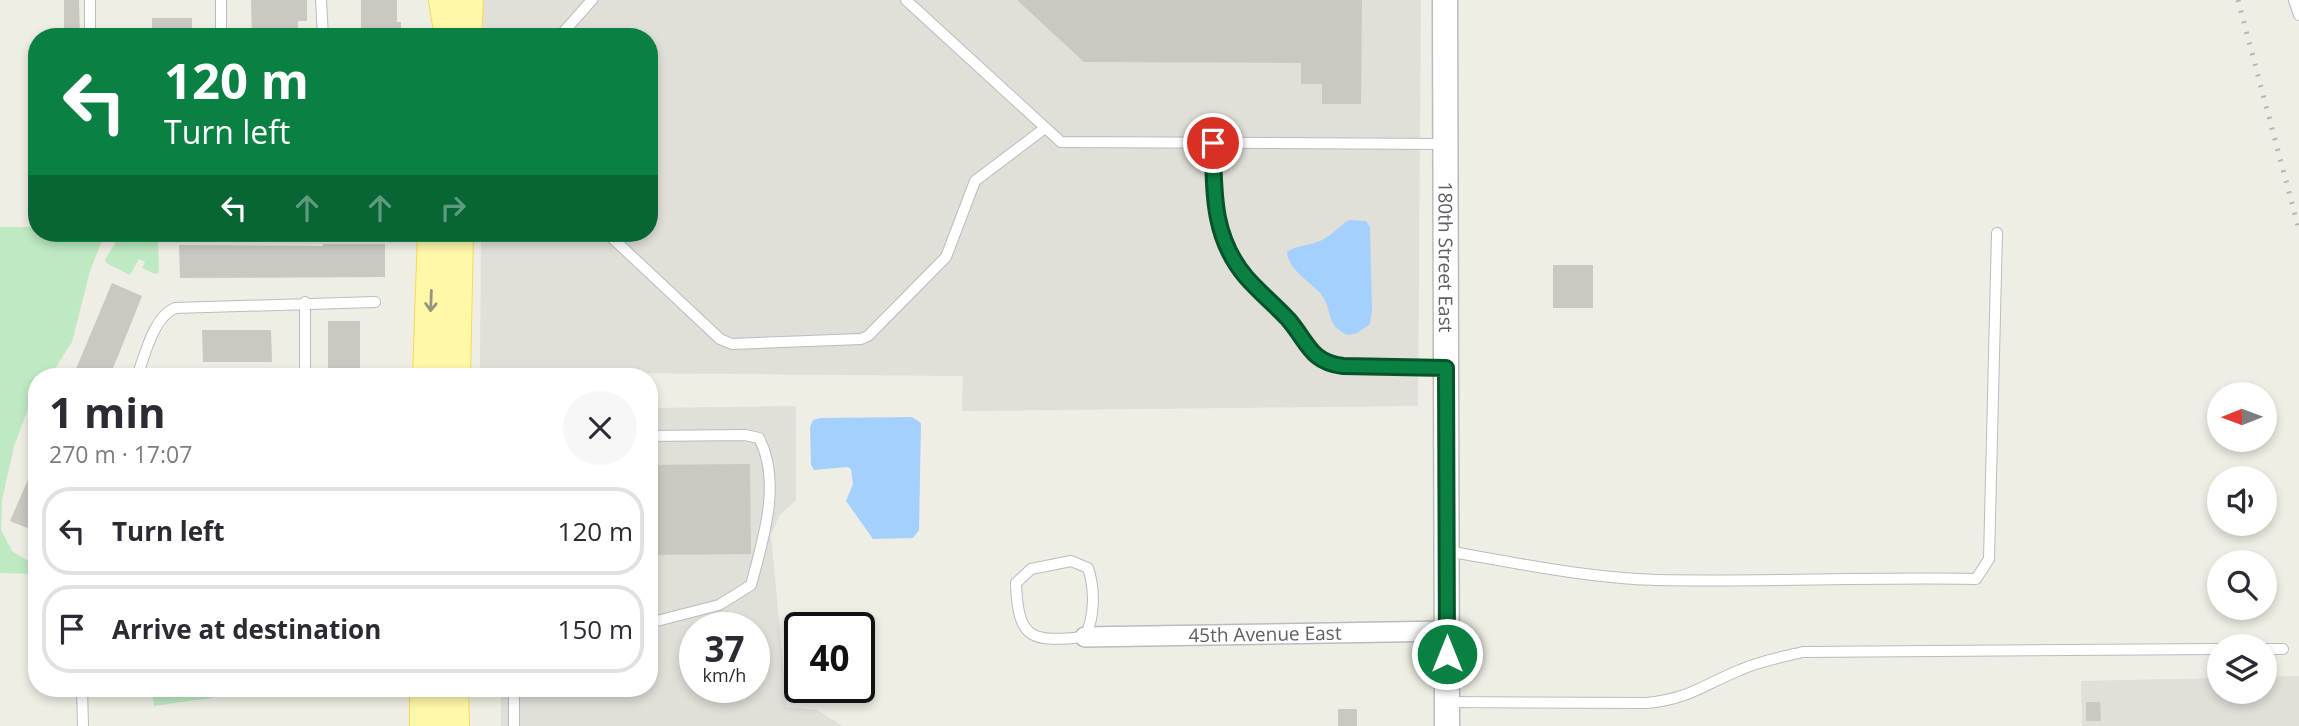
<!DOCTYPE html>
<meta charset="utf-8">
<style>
body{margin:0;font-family:"Open Sans",sans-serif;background:#f7f7f7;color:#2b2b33;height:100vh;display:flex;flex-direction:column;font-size:26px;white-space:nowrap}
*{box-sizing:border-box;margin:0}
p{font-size:23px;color:#7c7c81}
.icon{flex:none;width:38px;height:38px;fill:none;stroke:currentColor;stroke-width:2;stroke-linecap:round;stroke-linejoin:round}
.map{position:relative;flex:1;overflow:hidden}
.sheet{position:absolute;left:28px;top:368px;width:630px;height:329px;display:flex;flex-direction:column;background:#fff;border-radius:28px;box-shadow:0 4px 10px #0003}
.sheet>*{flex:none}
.hud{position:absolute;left:28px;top:28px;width:630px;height:214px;border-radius:28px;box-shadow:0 4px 10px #0003;background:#0b8043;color:#fff;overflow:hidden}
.needle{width:46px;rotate:269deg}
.tools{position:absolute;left:2207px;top:382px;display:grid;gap:14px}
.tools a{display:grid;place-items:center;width:70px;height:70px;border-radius:50%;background:#fff;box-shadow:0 4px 10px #0003;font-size:35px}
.speed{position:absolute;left:679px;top:612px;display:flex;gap:14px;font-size:35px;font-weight:700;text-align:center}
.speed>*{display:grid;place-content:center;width:91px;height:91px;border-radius:50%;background:#fff;box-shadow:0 4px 10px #0003;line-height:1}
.speed small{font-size:18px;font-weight:400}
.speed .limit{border:4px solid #111;border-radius:10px;background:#fff;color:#111}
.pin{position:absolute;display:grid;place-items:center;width:60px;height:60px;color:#fff;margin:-30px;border:4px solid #fff;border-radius:50%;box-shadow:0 2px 7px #0007}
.me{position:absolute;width:77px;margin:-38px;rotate:0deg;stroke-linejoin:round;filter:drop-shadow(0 0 5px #0008)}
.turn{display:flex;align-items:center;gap:24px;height:147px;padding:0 21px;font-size:32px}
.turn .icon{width:91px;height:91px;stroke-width:2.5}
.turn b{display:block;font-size:49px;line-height:60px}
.lanes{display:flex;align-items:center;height:66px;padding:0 21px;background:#0003;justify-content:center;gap:35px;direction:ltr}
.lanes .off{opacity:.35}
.round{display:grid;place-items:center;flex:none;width:74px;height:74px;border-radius:37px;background:#f7f7f7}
.overview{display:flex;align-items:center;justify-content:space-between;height:119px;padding:0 21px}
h1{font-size:42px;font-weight:700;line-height:52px}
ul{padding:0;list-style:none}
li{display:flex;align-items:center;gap:21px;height:88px;margin:0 14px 10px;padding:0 7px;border:4px solid #e1e1e2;border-radius:28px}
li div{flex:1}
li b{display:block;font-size:26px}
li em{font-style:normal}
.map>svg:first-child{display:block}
.industrial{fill:#e0dfd8;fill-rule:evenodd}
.green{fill:#bee9c2}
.water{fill:#a4d0ff}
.building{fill:#cac8c1}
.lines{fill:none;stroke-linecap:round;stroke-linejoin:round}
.service-casing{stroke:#b9bbc1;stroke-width:12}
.minor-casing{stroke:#b9bbc1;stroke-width:22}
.tertiary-casing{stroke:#b9bbc1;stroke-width:27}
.primary-casing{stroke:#fbd951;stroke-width:32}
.service{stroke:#fff;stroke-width:10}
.minor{stroke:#fff;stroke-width:19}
.tertiary{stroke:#fff;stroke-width:24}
.primary{stroke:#fff8a9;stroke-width:30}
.rail{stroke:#b5b6b6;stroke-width:5;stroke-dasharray:2 9;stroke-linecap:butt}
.oneway{stroke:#95957d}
.route-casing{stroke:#07532c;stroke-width:18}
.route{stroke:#0b8043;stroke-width:12}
.labels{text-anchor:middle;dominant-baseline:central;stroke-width:5;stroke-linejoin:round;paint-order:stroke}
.street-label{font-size:19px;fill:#5c5f65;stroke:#fff}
</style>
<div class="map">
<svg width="2299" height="726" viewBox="0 0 2299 726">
<rect width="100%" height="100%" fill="#efeee4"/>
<path class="industrial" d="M483,0h938l-3,406 -456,5 1,-35 -483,-4 1,-139h168v-196h-166z
M796,406v94l-17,16 -8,19 16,172 30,3 26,16h-342v-38h148v-280zM695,628h59v60h-59z
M2299,676v50h-217l-1,-45 138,-3v13h45l1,-14z"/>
<path class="green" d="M0,227h37v6h68l-15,38 -18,71 -22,34h-13v19l-7,9 -16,42 -12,54 -1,30 11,21 25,15v8l-37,-1z
M158,239l1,33 -4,2 -13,-6 3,-6 -6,-3 -9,16 -24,-12 -1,-3 12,-20z
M151,688h60l1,10 -58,8z"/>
<path class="water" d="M1349,220l17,1 4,6 2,84 -2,13 -13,9 -9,2c-23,-9 -15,-26 -27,-41 -11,-13 -33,-24 -34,-42 9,-7 23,-6 33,-11 11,-5 19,-15 29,-21z
M912,417l9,6 -2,107 -6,8 -40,1 -27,-38 7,-17 -2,-15 -4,-2 -33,3 -3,-5 -1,-38 3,-7 7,-2z"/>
<path class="building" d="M64,0h15l1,37h-16z
M251,0h56v21h-9v14l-46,2z
M361,0h36v22h4v15h-40z
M1017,0h345l-1,104h-39v-20h-21v-21l-217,-1z
M152,18h40v19h-40z
M323,244h62v33l-205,1 -1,-33 144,1z
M1553,265h40v43h-40z
M112,283l30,13 -26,65 -7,15h-36z
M328,321h32v55h-32z
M202,330h69l1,32h-69z
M37,459v73l-27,-11z
M750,464l1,90 -102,1v-90z
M2086,702h14l1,19h-15z
M1338,709h19v17h-19z"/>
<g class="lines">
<g class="service-casing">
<path id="service" d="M90,0v37
M221,0v37
M321,0l2,37
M906,0l155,142 383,2
M2294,0l5,15
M559,37l33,-37
M1213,143l1,64 19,52 24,30 33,33 25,33 15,10 13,2 102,1
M607,233l113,106 12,5 129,-5 7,-3 78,-79 29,-76 70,-53
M305,302v74
M137,376c8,-20 16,-59 38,-68l200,-6
M649,436l96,-1 14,3c23,44 4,102 -8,147l-32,20 -70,18
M1447,551c70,12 139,27 210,29 106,2 213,-3 319,-1l13,-20 8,-326
M1071,561l17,7c7,21 7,48 -3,69 -53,5 -67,4 -69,-54l15,-14z
M2264,649h19
M82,688l1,38
M514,688v38
M1448,702l199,1c42,-4 56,-18 93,-33 20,-9 42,-13 63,-18l416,-3"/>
</g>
<g class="minor-casing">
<g id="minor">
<path id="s1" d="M1085,637l362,-6"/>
</g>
</g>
<g class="tertiary-casing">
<g id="tertiary">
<path id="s2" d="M1445,0l2,726"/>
</g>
</g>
<g class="primary-casing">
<path id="primary" d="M444,0l6,37
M466,37l2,-37
M428,376l5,-143
M455,376l3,-143
M425,688v38
M453,688l1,38"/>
</g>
<use href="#service" class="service"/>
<use href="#minor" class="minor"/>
<use href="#tertiary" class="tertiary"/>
<use href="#primary" class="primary"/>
<path class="rail" d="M2238,0l61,230"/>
</g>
<defs><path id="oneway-shaft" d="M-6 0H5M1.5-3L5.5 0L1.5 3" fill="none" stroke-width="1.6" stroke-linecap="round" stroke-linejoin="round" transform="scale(1.75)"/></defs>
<use class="oneway" href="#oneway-shaft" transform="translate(431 301) rotate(92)"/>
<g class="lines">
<g class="route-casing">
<path id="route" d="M1213,143c1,49 -1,94 33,134 13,15 29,28 42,42 20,23 22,43 55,47l103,2 1,286"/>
</g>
<use href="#route" class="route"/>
</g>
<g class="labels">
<g class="street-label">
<text stroke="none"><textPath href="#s2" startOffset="257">180th Street East</textPath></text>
<text stroke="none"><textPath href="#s1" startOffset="180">45th Avenue East</textPath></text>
</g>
</g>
</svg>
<div class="tools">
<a><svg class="needle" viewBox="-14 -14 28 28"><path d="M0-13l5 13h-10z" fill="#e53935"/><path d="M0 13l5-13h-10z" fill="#7c7c81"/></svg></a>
<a><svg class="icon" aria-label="sound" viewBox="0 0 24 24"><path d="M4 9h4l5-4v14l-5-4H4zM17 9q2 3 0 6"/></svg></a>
<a><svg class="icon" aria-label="search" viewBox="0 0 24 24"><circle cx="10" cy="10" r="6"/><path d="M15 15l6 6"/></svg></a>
<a><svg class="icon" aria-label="layers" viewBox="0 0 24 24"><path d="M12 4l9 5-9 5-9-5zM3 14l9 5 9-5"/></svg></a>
</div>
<div class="speed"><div>37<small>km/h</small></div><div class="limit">40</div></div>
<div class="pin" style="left:1213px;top:143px;background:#d93025"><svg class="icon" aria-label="arrive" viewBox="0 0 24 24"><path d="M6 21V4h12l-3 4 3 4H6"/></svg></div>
<svg class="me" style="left:1447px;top:654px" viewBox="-20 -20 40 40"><circle r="17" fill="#0b8043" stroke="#fff" stroke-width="3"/><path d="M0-11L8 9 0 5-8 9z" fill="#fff"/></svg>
<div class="hud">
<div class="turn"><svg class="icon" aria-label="left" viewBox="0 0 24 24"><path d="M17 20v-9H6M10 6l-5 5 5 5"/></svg><div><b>120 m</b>Turn left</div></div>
<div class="lanes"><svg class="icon" aria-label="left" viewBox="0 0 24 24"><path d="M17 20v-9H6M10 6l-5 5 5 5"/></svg><svg class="icon off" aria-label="ahead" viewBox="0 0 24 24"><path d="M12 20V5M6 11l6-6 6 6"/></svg><svg class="icon off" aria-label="ahead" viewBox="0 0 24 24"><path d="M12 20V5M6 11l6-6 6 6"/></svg><svg class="icon off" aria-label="right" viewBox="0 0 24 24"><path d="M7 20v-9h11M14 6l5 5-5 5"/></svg></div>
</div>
<section class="sheet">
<div class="overview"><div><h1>1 min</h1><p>270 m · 17:07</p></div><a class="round"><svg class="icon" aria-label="close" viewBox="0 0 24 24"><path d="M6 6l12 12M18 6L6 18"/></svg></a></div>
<ul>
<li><svg class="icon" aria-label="left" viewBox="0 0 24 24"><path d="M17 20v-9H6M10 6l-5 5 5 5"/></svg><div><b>Turn left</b></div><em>120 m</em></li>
<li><svg class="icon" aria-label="arrive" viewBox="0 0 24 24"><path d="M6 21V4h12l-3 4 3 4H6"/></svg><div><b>Arrive at destination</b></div><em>150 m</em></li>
</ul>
</section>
</div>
